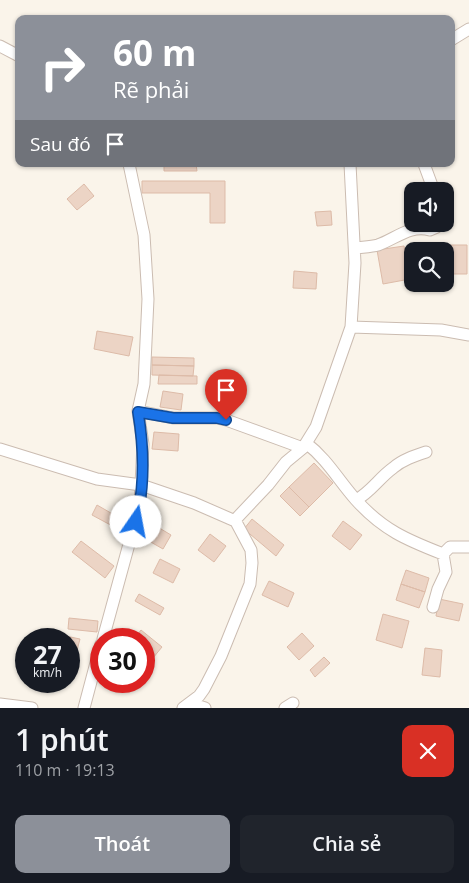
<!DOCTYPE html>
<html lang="vi">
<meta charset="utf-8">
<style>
body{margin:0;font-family:"Open Sans",sans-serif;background:#20242c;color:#f1f3f6;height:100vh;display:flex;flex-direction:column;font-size:19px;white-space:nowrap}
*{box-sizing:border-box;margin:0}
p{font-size:16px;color:#9ea1a6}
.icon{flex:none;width:28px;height:28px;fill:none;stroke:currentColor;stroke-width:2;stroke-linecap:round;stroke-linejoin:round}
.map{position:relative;height:708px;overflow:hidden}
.sheet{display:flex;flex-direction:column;background:#171b24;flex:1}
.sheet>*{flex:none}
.top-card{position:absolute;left:15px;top:15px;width:440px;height:152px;border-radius:10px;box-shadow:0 1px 4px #0004;background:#8c9099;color:#fff;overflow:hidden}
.tools{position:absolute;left:404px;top:182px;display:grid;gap:10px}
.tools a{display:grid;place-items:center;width:50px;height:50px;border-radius:10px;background:#171b24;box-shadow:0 1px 4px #0004;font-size:25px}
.speed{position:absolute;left:15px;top:628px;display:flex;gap:10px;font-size:25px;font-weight:700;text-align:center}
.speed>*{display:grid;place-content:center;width:65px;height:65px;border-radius:50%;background:#171b24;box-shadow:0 1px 4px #0004;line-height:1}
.speed small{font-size:12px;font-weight:400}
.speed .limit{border:8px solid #d22;background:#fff;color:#111}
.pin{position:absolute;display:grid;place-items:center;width:42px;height:42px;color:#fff;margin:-51px -21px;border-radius:50% 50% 50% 0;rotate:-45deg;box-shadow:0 0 5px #0007}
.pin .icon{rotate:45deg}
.me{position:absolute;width:55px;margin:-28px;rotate:12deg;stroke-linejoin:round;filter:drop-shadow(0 0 4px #0008)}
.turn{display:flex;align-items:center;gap:18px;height:105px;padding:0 15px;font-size:22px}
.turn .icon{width:65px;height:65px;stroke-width:2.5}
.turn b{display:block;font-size:35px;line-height:42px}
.then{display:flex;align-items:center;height:48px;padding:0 15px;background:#0003;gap:10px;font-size:19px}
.round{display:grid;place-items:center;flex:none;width:52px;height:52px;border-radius:10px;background:#20242c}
.head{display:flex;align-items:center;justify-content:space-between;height:85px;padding:0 15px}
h1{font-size:30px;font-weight:600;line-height:38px}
.action{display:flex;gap:10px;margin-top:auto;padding:10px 15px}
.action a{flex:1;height:58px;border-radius:10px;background:#8c9099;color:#fff;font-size:20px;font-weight:600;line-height:58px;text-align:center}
.action a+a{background:#20242c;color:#f1f3f6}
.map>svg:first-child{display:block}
.building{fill:#ecd4c5;stroke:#ddbba8}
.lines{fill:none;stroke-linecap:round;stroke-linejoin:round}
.minor-casing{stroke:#cbbcb1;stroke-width:13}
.minor{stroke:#fff;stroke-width:11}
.route-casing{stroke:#114b97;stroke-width:12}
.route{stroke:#1a73e8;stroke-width:9}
</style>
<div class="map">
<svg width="469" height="708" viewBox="0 0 469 708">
<rect width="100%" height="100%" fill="#faf4ea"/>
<path class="building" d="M164,164h32l1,7h-33z
M142,181h83v42h-15v-30h-68z
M84,184l10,12 -17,14 -10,-11z
M331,211l1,14 -15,1 -2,-14z
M432,245h35v29h-22v-23h-13z
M404,246l6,33 -27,5 -6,-34z
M294,271l23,2 -1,16 -23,-1z
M97,331l36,6 -4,19 -35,-7z
M152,357l42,1v8l-42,-1z
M152,365l42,1 -1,10 -41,-1z
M159,375l38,1v8h-39z
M163,391l20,3 -2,16 -21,-3z
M154,432l25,2 -1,17 -26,-2z
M314,463l19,20 -24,24 -20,-20z
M289,487l20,20 -9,9 -20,-20z
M97,505l26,15 -5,9 -26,-14z
M252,519l32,26 -8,11 -32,-27z
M343,521l19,14 -12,15 -18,-14z
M151,523l20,12 -8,14 -21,-12z
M210,534l16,12 -12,16 -16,-12z
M81,541l33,25 -9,12 -33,-26z
M160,559l20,10 -7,14 -20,-10z
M406,570l23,8 -4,14 -24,-8z
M269,581l25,12 -6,14 -26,-12z
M401,584l24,8 -6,16 -23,-8z
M139,594l25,14 -4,7 -25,-14z
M439,599l24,5 -4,17 -23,-5z
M383,614l26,7 -7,27 -26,-8z
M69,618l29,3 -1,11 -29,-3z
M141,630l21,17 -9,11 -8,-7 -1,2v-14h-10z
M302,633l12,13 -15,14 -12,-13z
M56,634l24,5 -6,23 -5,-2v-21h-14z
M425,648l17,2 -2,27 -18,-2z
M324,657l6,6 -15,14 -5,-7z"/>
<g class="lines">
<g class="minor-casing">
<path id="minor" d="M451,40l18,-11
M0,46l19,10
M424,164l10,27
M355,248c7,-1 16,-1 23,-3 17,-6 33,-21 52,-15l7,-3 1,-3
M351,327l90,3 28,5
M138,411l35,7h44l9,2 77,28
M306,443c21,16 33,38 50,57 27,30 51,40 87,54l7,-7h19
M0,449l97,30 44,6 53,18 39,17h2l16,30 1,13 -2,21 -29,72 -17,33 -5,7 -16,12
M356,500c15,-8 23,-22 37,-32 9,-8 21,-12 33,-16
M235,520l33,-35 18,-23 17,-14 13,-21 35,-100 4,-64 -5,-99
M433,607l5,-18 8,-17 -3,-18
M103,639l37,-135 3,-60 -5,-33 6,-27 4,-85 -4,-64 -15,-71
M190,703l15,5
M0,704l32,4
M84,708l17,-64
M285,708l8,-5"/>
</g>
<use href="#minor" class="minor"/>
</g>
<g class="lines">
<g class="route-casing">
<path id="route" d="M136,522c9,-36 8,-74 2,-110l35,6h44l9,2"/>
</g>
<use href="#route" class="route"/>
</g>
</svg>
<div class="tools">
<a><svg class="icon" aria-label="sound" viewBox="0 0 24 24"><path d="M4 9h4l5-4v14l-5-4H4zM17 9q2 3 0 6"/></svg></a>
<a><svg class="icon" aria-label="search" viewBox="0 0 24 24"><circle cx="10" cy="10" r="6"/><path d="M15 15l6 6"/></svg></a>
</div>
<div class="speed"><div>27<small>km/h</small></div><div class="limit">30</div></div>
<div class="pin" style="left:226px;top:420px;background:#d93025"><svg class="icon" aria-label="arrive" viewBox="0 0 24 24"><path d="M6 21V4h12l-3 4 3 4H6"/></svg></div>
<svg class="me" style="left:136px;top:522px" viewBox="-20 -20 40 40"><circle r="19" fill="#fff"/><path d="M0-13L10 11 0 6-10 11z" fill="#1a73e8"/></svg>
<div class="top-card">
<div class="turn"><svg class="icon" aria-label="right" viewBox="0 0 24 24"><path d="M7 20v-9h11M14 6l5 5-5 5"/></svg><div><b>60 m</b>Rẽ phải</div></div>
<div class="then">Sau đó<svg class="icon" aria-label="arrive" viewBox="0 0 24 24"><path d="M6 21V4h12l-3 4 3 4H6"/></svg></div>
</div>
</div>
<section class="sheet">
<div class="head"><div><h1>1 phút</h1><p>110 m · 19:13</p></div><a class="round" style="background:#d93025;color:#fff"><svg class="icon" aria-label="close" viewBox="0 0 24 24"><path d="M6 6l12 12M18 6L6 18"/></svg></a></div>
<div class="action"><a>Thoát</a><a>Chia sẻ</a></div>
</section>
